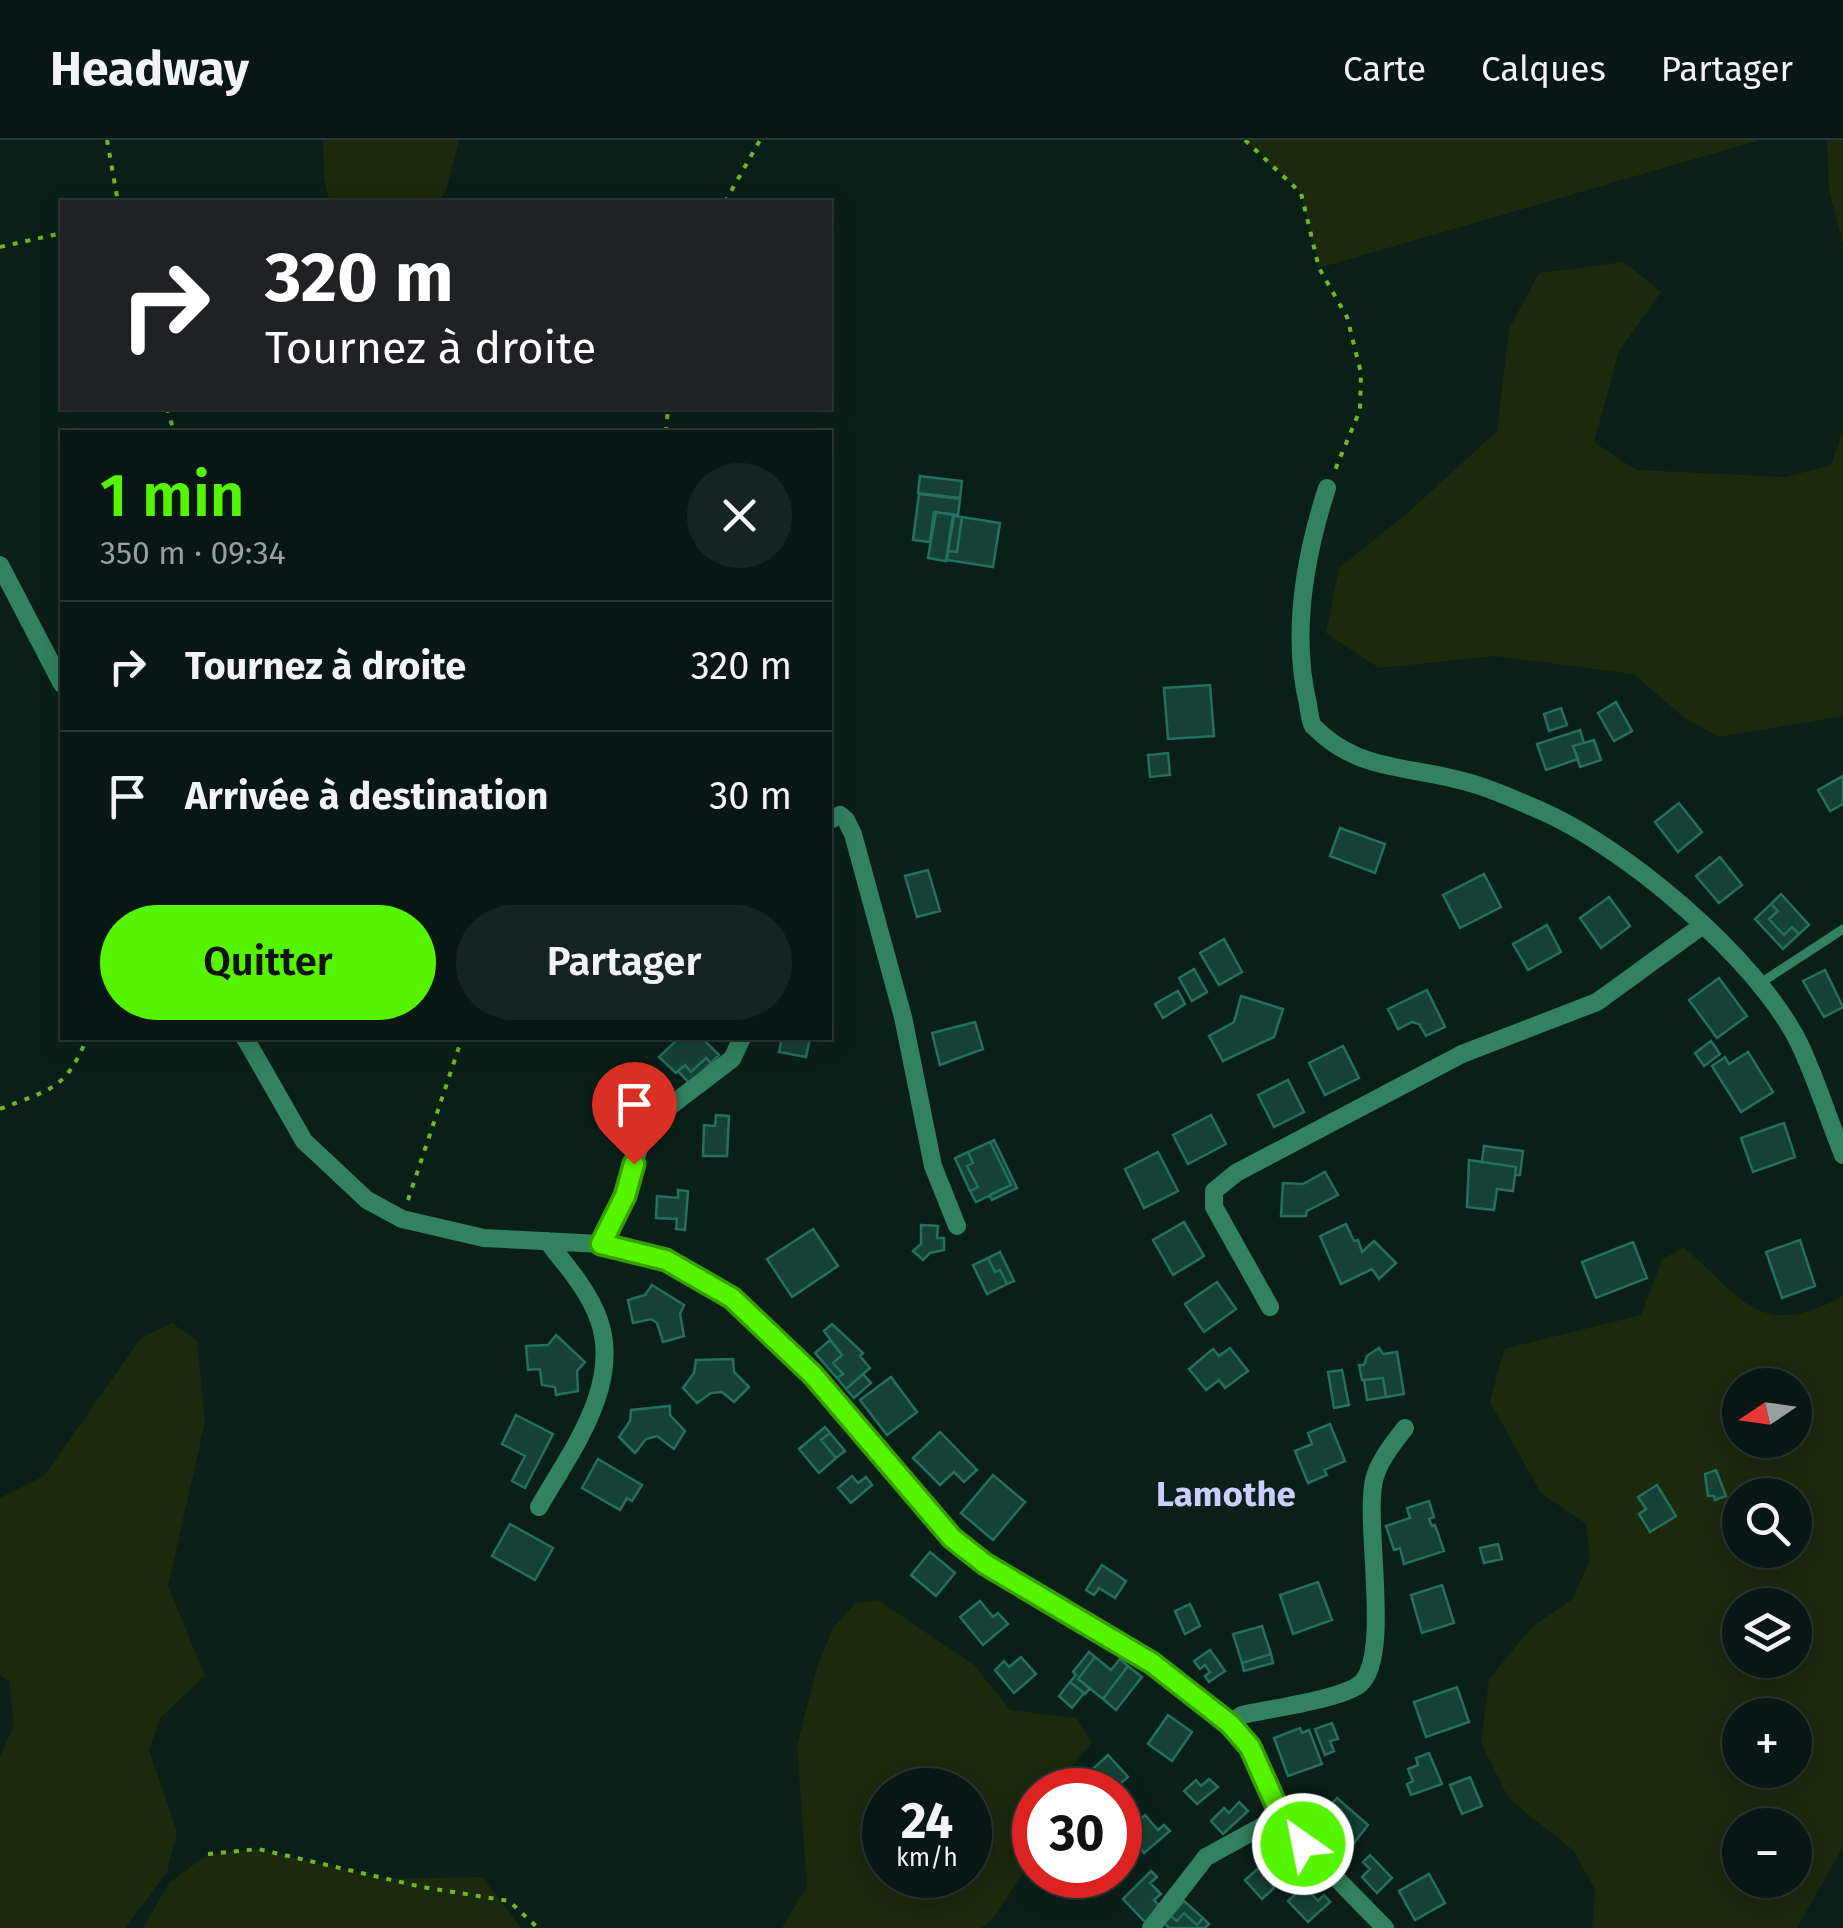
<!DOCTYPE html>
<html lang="fr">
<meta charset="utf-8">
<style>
body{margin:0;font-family:"Fira Sans",sans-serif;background:#162421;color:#f1f3f6;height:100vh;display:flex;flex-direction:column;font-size:38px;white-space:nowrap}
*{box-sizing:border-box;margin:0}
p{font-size:32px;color:#989fa0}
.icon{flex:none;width:55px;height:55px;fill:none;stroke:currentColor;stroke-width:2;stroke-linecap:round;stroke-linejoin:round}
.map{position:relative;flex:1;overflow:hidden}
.drawer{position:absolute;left:60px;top:290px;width:772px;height:610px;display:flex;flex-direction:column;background:#081713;border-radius:0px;box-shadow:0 5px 25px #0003,0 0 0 2px #293633}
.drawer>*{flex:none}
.top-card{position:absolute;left:60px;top:60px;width:772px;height:210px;border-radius:0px;box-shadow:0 5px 25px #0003,0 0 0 2px #293633;background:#202124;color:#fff;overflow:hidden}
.needle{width:65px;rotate:257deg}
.fabs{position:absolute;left:1722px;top:1228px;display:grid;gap:20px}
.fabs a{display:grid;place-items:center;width:90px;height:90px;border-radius:50%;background:#081713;box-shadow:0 5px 25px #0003,0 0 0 2px #293633;font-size:50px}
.speed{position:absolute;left:862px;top:1628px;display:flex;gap:20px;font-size:50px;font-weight:700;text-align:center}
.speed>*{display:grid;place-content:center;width:130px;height:130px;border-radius:50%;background:#081713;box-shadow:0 5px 25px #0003,0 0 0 2px #293633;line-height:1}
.speed small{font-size:25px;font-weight:400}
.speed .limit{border:15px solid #d22;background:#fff;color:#111}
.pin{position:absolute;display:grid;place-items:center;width:85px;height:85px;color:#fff;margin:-102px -42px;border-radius:50% 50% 50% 0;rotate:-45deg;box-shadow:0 0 10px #0007}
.pin .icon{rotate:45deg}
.me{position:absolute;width:110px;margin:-55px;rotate:327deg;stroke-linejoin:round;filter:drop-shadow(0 0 8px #0008)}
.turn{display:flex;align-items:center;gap:35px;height:210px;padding:0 40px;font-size:45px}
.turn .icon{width:130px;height:130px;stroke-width:2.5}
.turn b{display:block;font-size:70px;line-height:85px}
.round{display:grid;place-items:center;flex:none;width:105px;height:105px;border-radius:52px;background:#162421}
.head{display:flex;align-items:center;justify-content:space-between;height:170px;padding:0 40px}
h1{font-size:60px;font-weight:600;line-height:75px;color:#55f400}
.primary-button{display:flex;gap:20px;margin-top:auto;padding:20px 40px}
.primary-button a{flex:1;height:115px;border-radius:60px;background:#55f400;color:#111;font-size:40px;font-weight:600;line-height:115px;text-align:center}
.primary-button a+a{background:#162421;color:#f1f3f6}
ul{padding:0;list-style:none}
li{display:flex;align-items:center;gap:30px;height:130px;padding:0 40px;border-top:2px solid #293633}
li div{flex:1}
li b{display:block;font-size:38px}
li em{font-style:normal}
header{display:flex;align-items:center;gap:60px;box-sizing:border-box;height:140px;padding:0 50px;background:#081713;border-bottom:2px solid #293633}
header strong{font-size:48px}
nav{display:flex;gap:55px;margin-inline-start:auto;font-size:35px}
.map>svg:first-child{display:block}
.green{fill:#1b290d;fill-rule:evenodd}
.building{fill:#154136;stroke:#256f5d;stroke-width:2.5}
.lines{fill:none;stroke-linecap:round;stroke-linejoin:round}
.path{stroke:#6fb824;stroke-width:4;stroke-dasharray:5 8;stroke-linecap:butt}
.service{stroke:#328261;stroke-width:9}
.minor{stroke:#328261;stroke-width:18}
.route-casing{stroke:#379f00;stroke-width:25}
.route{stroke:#55f400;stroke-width:18}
.labels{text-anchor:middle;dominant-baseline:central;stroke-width:9;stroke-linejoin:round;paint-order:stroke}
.quarter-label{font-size:35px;font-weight:bold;fill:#cbcfff;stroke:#0b1f19}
</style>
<header>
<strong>Headway</strong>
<nav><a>Carte</a><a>Calques</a><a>Partager</a></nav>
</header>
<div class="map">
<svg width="1843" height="1788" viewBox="0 0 1843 1788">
<rect width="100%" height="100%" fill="#0b1f19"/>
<path class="green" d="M323,0h136l-13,51 -8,11h-109l-5,-25z
M1245,0h515l-441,128 -18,-75z
M1827,0h16v103l-14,-52z
M1624,122l37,30 -42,59 -25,91 42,28 150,7 45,-12 12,-35v286l-124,21 -37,-21 -48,-42 -139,-18 -116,12 -53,-35 13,-65 72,-58 86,-79 12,-102 30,-56z
M1683,1107c61,51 76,95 160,49v551l-46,81h-205l3,-38 -21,-39 -65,-52 -28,-56 8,-64 44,-53 40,-27 17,-40 -4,-35 -45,-31 -51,-91 14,-53 137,-34 21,-55zM1740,1245h55v55h-55zM1740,1355h55v55h-55zM1740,1465h55v55h-55zM1740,1575h55v55h-55zM1740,1685h55v55h-55z
M172,1183l25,18 8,81 -37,164 37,90 -45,42 -11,32 28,82 -10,40 -42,56h-125v-172l14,-30 -5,-45 -9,-6v-177l44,-22 97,-138z
M878,1460l96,65 36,45 66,8 16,25 -40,47h-17v66l-44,65 -10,7h-199l25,-42 -10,-141 20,-77 16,-40 23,-25zM970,1650v85h-85v-85z
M258,1709l129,30 95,-2 39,51h-378l26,-45 39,-29z"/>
<path class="building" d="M920,336l42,5 -2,17 -42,-5z
M919,354l41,5 -2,16 -24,-3 -4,30 -17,-2z
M936,372l17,3 -7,46 -18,-3z
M954,376l8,1 -5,35 -9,-1z
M962,377l38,6 -7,44 -46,-7 1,-9 9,1z
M1210,545l4,51 -46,3 -4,-51z
M1616,562l16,29 -18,10 -16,-28z
M1561,568l6,17 -18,6 -5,-17z
M1580,590l4,13 -11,3 5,13 -32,11 -9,-26z
M1594,600l7,20 -21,7 -7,-21z
M1168,613l2,22 -20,2 -2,-22z
M1843,636v28l-13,7 -12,-21z
M1679,663l23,29 -24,20 -23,-30z
M1340,688l45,16 -10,29 -45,-17z
M1720,717l22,28 -23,18 -23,-27z
M928,730l12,41 -23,6 -12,-41z
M1484,734l17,33 -41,21 -17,-33z
M1781,754l28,31 -10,9 -7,-7 -8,8 -15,-16 9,-8 -7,-7z
M1609,757l21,29 -29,22 -21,-30z
M1771,764l7,7 -9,8 15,16 8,-8 7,7 -16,15 -28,-30z
M1547,785l14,27 -33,18 -15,-26z
M1224,799l18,33 -23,13 -19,-32z
M1194,829l13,23 -15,9 -13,-23z
M1825,830l18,37 -19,10 -21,-36z
M1719,838l28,38 -30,22 -28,-38z
M1427,850l18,37 -19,9 -7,-12 -7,-2 -14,7 -10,-20z
M1178,851l7,13 -22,14 -8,-14z
M1241,856l42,13 -9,28 -51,24 -14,-25 25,-14z
M975,882l8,27 -43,16 -8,-32z
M679,898h23l17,17 -8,8 -5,-5 -15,14 -6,-7 -9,8 -17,-16z
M782,898h28l-4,19 -27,-5z
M1711,901l9,13 -16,12 -9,-13z
M1343,906l16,32 -34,17 -16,-32z
M1748,912l25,40 -32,20 -29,-46 13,-9 4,7z
M706,918l5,5 -21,21 -12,-13 7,-6 6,7z
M1288,940l16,32 -30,15 -16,-32z
M716,975l13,1 -2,40h-24l1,-31 11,1z
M1211,975l15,29 -38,20 -15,-29z
M1784,983l11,34 -42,15 -12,-34z
M994,1000l23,48 -25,12 -3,-5 22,-10 -21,-43z
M990,1002l21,43 -35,17 -6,-11 8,-4 -11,-21 6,-3 -5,-11z
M1484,1006l39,5 -3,24h-5l1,-8 -34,-5z
M968,1012l5,11 -6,3 11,21 -8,4 -15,-33z
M1158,1012l20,39 -34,17 -19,-39z
M1469,1020l47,7 -3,24 -16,-2 -3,21 -27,-3z
M1325,1032l13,23 -31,16 -1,5h-25l2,-33 20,1z
M678,1050l10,1 -3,39 -9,-1 1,-10 -21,-1 1,-22 21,2z
M1184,1082l20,34 -31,19 -20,-35z
M1346,1084l8,17 4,-1 4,12 12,-11 22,22 -17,16 -7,-10 -31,15 -21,-48z
M921,1085l17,1 -1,12h7v12l-14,3 -7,7 -10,-9 8,-7z
M813,1089l25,37 -46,31 -25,-38z
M1800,1100l15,46 -33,12 -16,-46z
M1633,1102l14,36 -51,20 -14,-36z
M1000,1112l14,29 -7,3 -7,-14 -5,2 -7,-14z
M988,1118l7,14 5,-2 7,14 -20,10 -14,-29z
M1217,1142l19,27 -32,23 -19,-28z
M652,1145l32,20 -4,9 4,22 -21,6 -6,-19 -6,-4 -18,4 -5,-23 17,-5z
M832,1184l31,29 -3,3 10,12 -24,21 -9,-11 6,-4 -10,-11 9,-8 -18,-24z
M556,1195l29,27 -8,9 1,20 -22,4 -1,-8 -13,-2 -2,-16 -12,1 -2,-24 22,-1z
M830,1200l12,15 -9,8 10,11 -6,4 -22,-25z
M1230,1208l18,23 -23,17 -6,-8 -13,10 -17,-21 24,-20 6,7z
M1379,1208l4,6 14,-2 7,42 -18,3 -3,-19 -21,2 -3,-15h5l3,-9z
M733,1219l1,13 15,15 -15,15 -12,-10 -11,1 -14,10 -14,-15 11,-15 2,-13z
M1342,1230l7,35 -15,3 -6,-36z
M863,1234l8,9 -17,15 -8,-9z
M891,1237l26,35 -30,23 -27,-35z
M1383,1238l3,19 -19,3 -3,-20z
M670,1266v9l15,16 -11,18 -17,-13 -11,3 -11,14 -16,-16 11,-16 1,-11z
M516,1275l37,19 -28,54 -13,-7 13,-25 -23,-12z
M1330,1284l15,37 -21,9 3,5 -19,8 -13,-32 17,-7 -4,-11z
M825,1287l5,6 -9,7 15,18 -17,15 -20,-24z
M940,1292l37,38 -13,12 -10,-10 -14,13 -27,-27z
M830,1293l15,18 -9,7 -15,-18z
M598,1319l44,26 -10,16 -5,-3 -7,12 -38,-22z
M1716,1330l10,26 -11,4 -1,-4h-6l-3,-22z
M993,1335l32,27 -32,38 -32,-27z
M852,1336l6,7 8,-6 6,8 -21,18 -13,-15z
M1657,1345l19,31 -26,16 -11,-18 7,-5 -8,-12z
M1429,1361l5,16 -5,2 3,7 3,-1 9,26 -40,13 -4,-16 -6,2 -8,-24 24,-8 -3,-10z
M510,1384l43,24 -18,32 -43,-24z
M1498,1404l4,15 -18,4 -4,-15z
M930,1412l25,21 -19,23 -25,-21z
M1102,1425l24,16 -11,17 -16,-10 -5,7 -8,-5z
M1318,1442l14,38 -39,14 -13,-39z
M1442,1445l12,38 -32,10 -11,-38z
M980,1461l13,16 5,-4 10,11 -25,21 -23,-28z
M1190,1464l10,22 -15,8 -10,-23z
M1262,1486l9,28 -29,9 -9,-29z
M1210,1510l15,21 -16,11 -4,-6 5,-4 -5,-7 -5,4 -6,-8z
M1089,1512l6,5 -17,22 12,9 -5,6 -15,-12 6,-7 -3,-3z
M1271,1514l2,9 -29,8 -2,-8z
M1021,1517l15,17 -22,19 -19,-23 9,-9 5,6z
M1095,1517l16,13 9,-11 8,7 -25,33 -25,-20z
M1128,1526l14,11 -26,33 -13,-11z
M1070,1542l14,11 -12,15 -13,-12z
M1457,1547l12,35 -43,15 -12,-35z
M1168,1575l24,17 -20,29 -24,-17z
M1332,1583l6,16 -8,2 4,10 -9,4 -10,-26z
M1300,1588l2,5 7,-3 13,34 -34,12 -14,-38z
M1429,1613l13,31 -31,11 -4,-11 6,-3 -5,-12 10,-4 -2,-7z
M1108,1615l20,22 -15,13h-21l-10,-11z
M1470,1637l12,29 -20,8 -12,-29z
M1209,1639l9,8 -21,17 -13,-13 12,-11 5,6z
M1337,1658l31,27 -14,18 -23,-20 -7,7 -8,-9z
M1239,1662l9,9 -25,23 -12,-13 13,-13 5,5z
M1145,1675l13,15 6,-5 6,6 -26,22 -18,-21z
M1331,1683l23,20 -7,7 -23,-20z
M1370,1715l22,23 -15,15 -15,-16 8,-8 -7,-7z
M1261,1726l13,22 -12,11 -17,-19z
M1151,1731l6,6 -7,6 11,11 -7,6 7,8 -16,14 -22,-23z
M1429,1734l16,29 -30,17 -16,-29z
M1304,1746l14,15 6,-6 6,7 -22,20 -20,-21z
M1184,1761l19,17 -6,7 -13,-12 -7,8 -6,-5z
M1184,1773l13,12 6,-7 6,6 -4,4h-36l-5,-5 7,-7 6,5z"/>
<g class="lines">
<path class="path" d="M107,0l11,62
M1245,0l56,53 18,75 28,49 14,56 -1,37 -25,60
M725,62l35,-62
M0,107l62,-14
M167,268l7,24
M666,292l2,-24
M0,969c50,-20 65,-18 87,-71
M408,1060l54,-162
M208,1714l50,-5 164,38 87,14 29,27"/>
<path class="service" d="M1759,844l84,-55"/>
<path class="minor" d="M1327,348c-22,68 -36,145 -19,216 1,6 2,17 5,22 1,1 11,10 11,10 40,34 87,31 135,44 26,6 53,18 78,29 86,36 220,149 262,234 17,35 29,75 44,112
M0,425l62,119
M830,680l10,-5 6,5 7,14 50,183 30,149 24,60
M245,898l59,103 63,59 35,19 82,19 117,6 64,16 67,38 81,77 139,163 33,26 166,99 79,60 20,24 15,27 16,42 22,28 82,84
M601,1104l24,-48 19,-65 9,-12 79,-60 10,-21
M1270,1167l-56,-100v-16l22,-18 226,-119 135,-52 106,-77
M539,1367c31,-55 83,-121 60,-187 -10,-29 -33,-55 -52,-79
M1230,1583l12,-8c26,-6 100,-16 118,-31 32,-27 4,-159 14,-204 5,-20 19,-36 31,-52
M1151,1788l55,-71 75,-41"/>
</g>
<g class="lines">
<g class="route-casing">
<path id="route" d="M634,1024l-9,32 -24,48 65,16 66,38 81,77 139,163 33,26 167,99 78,61 20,23 31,69 22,28"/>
</g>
<use href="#route" class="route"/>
</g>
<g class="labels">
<g class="quarter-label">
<text x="1226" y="1354">Lamothe</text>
</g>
</g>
</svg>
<div class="fabs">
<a><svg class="needle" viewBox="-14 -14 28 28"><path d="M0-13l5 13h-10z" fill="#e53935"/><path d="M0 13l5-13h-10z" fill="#989fa0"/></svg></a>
<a><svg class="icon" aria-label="search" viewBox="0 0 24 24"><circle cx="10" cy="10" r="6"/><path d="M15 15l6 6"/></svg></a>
<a><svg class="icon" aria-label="layers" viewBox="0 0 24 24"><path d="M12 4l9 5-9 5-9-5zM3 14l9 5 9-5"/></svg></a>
<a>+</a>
<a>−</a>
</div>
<div class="speed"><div>24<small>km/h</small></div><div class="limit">30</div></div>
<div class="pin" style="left:634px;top:1024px;background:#d93025"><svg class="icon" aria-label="arrive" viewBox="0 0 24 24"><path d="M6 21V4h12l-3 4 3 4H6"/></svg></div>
<svg class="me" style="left:1303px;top:1704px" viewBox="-20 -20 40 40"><circle r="17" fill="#55f400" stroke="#fff" stroke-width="3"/><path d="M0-11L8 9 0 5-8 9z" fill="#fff"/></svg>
<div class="top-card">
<div class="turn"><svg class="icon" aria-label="right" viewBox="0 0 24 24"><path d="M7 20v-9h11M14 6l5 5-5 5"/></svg><div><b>320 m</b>Tournez à droite</div></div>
</div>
<section class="drawer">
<div class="head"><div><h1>1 min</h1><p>350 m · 09:34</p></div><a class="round"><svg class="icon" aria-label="close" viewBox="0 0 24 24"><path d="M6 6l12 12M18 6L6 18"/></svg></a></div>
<ul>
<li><svg class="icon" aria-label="right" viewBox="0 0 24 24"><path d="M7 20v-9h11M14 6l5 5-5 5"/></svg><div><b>Tournez à droite</b></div><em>320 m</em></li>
<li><svg class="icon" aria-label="arrive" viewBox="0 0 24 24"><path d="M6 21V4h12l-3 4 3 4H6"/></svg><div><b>Arrivée à destination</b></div><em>30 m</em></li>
</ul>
<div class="primary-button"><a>Quitter</a><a>Partager</a></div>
</section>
</div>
